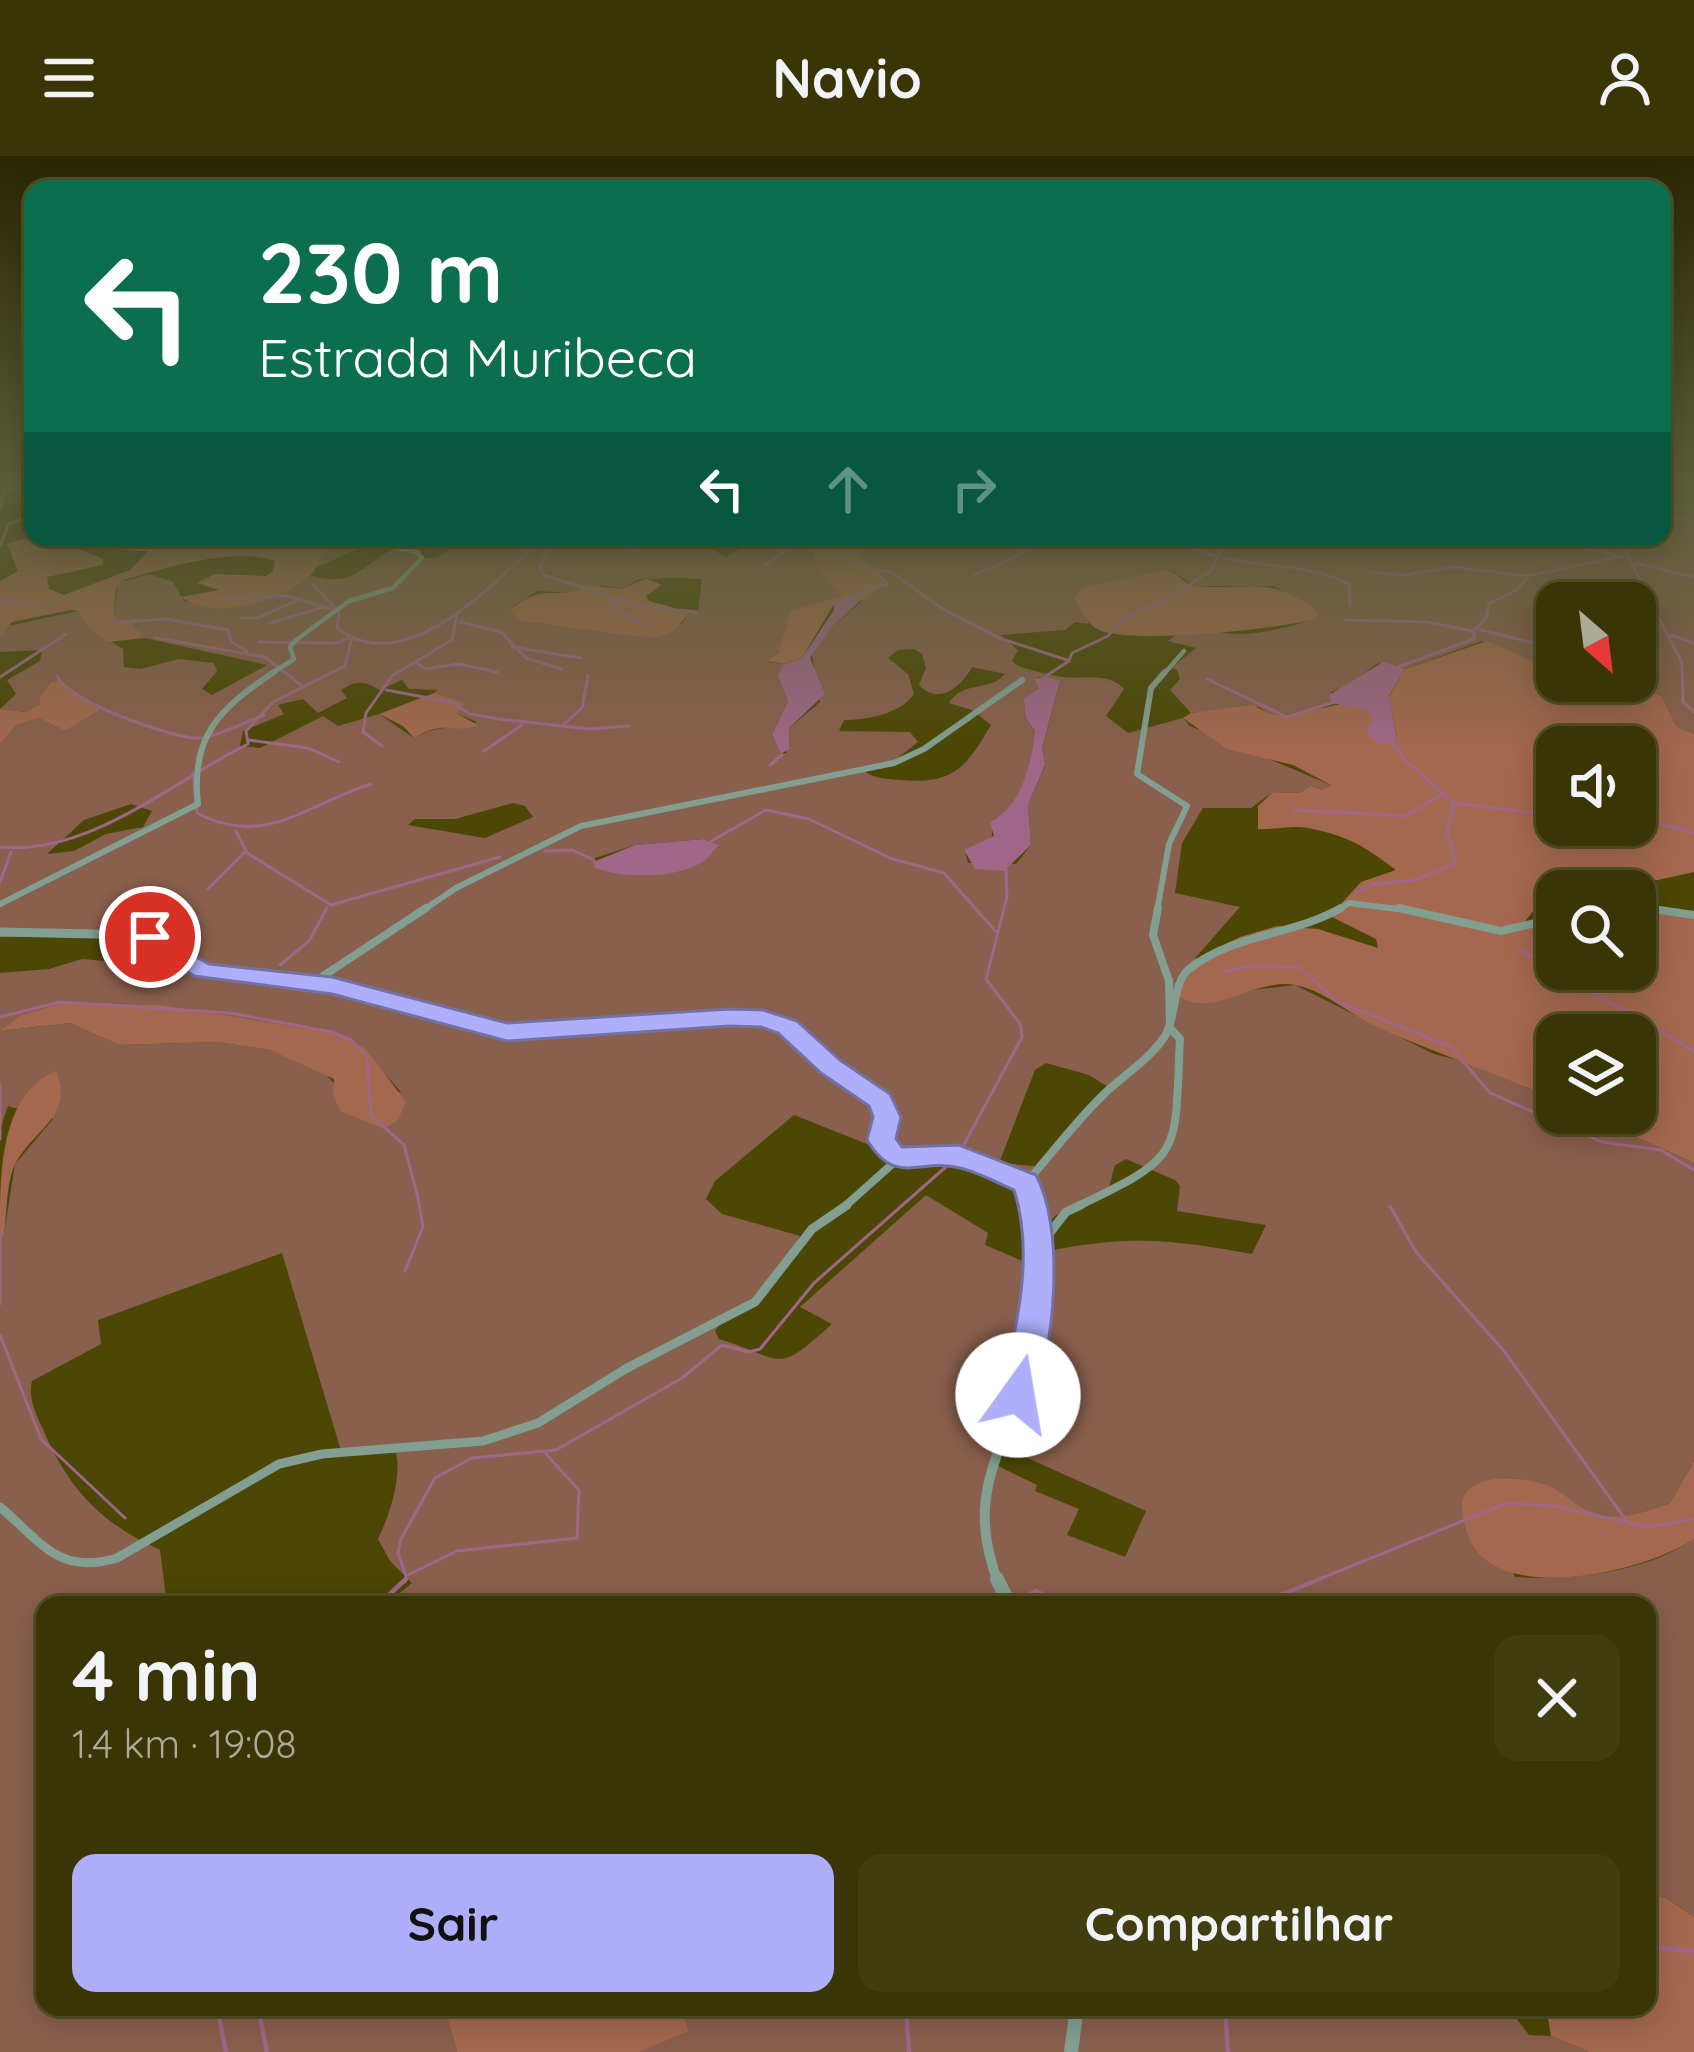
<!DOCTYPE html>
<html lang="pt">
<meta charset="utf-8">
<style>
body{margin:0;font-family:Quicksand,sans-serif;background:#403d0e;color:#f1f3f6;height:100vh;display:flex;flex-direction:column;font-size:45px;white-space:nowrap}
*{box-sizing:border-box;margin:0}
p{font-size:39px;color:#abab9a}
.icon{flex:none;width:66px;height:66px;fill:none;stroke:currentColor;stroke-width:2;stroke-linecap:round;stroke-linejoin:round}
.map{position:relative;flex:1;overflow:hidden}
.side{position:absolute;left:36px;top:1440px;width:1620px;height:420px;display:flex;flex-direction:column;background:#393504;border-radius:24px;box-shadow:0 6px 30px #0003,0 0 0 3px #535026}
.side>*{flex:none}
.banner{position:absolute;left:24px;top:24px;width:1647px;height:366px;border-radius:24px;box-shadow:0 6px 30px #0003,0 0 0 3px #535026;background:#0b6e4f;color:#fff;overflow:hidden}
.needle{width:78px;rotate:152deg}
.controls{position:absolute;left:1536px;top:426px;display:grid;gap:24px}
.controls a{display:grid;place-items:center;width:120px;height:120px;border-radius:24px;background:#393504;box-shadow:0 6px 30px #0003,0 0 0 3px #535026;font-size:60px}
.pin{position:absolute;display:grid;place-items:center;width:102px;height:102px;color:#fff;margin:-51px;border:6px solid #fff;border-radius:50%;box-shadow:0 3px 12px #0007}
.me{position:absolute;width:132px;margin:-66px;rotate:13deg;stroke-linejoin:round;filter:drop-shadow(0 0 9px #0008)}
.turn{display:flex;align-items:center;gap:42px;height:252px;padding:0 36px;font-size:54px}
.turn .icon{width:156px;height:156px;stroke-width:2.5}
.turn b{display:block;font-size:84px;line-height:102px}
.lanes{display:flex;align-items:center;height:114px;padding:0 36px;background:#0003;justify-content:center;gap:60px;direction:ltr}
.lanes .off{opacity:.35}
.round{display:grid;place-items:center;flex:none;width:126px;height:126px;border-radius:24px;background:#403d0e}
.summary{display:flex;align-items:center;justify-content:space-between;height:204px;padding:0 36px}
h1{font-size:72px;font-weight:800;line-height:90px}
.cta{display:flex;gap:24px;margin-top:auto;padding:24px 36px}
.cta a{flex:1;height:138px;border-radius:24px;background:#afaefa;color:#111;font-size:48px;font-weight:800;line-height:138px;text-align:center}
.cta a+a{background:#403d0e;color:#f1f3f6}
header{display:flex;justify-content:space-between;align-items:center;height:156px;padding:0 36px;background:#393504;font-size:54px;font-weight:800}
.map>svg:first-child{display:block}
.green{fill:#895f4d;fill-rule:evenodd}
.forest{fill:#a4684e;fill-rule:evenodd}
.water{fill:#9f6687}
.lines{fill:none;stroke-linecap:round;stroke-linejoin:round}
.stream-far1{stroke:#9f6687;stroke-width:3}
.stream{stroke:#9f6687;stroke-width:4.5}
.minor-far3{stroke:#829f91;stroke-width:4.5}
.minor-far2{stroke:#829f91;stroke-width:6}
.minor-far1{stroke:#829f91;stroke-width:8}
.minor{stroke:#829f91;stroke-width:9}
.tertiary-far2{stroke:#829f91;stroke-width:9}
.tertiary-far1{stroke:#829f91;stroke-width:10}
.tertiary{stroke:#829f91;stroke-width:14}
.route{fill:#afaefa;stroke:#7271a2;stroke-width:3}
</style>
<header><svg class="icon" aria-label="menu" viewBox="0 0 24 24"><path d="M4 6h16M4 12h16M4 18h16"/></svg>Navio<svg class="icon" aria-label="person" viewBox="0 0 24 24"><circle cx="12" cy="8" r="4"/><path d="M4 21q1-7 8-7t8 7"/></svg></header>
<div class="map">
<svg width="1694" height="1896" viewBox="0 0 1694 1896">
<rect width="100%" height="100%" fill="#4c4705"/>
<path class="green" d="M1662,330h32v248l-18,-8 -14,-30 -33,-15h6v-78h-78v69l-75,-31 -77,28 -27,-6 -31,23 -16,6 2,11 -42,12 -22,-1 -10,-7 -68,6 -21,-23 10,-11 -3,-9 -6,-2 25,-20 -28,-7c21,-19 49,-6 74,-7 24,-1 53,-8 75,-17l-2,-8 -41,-23h-79l-23,-15 -88,17 5,36 -14,-2 -10,8 -64,5 17,15 -6,11 6,5c13,4 26,8 39,10 24,5 49,-6 67,13l-18,27 22,17 55,-15 7,8 141,59 -9,5 -11,-4 -12,7 -26,-1 -22,16h-48l-21,35 -7,50 65,14 -65,74 55,17 13,-7 52,-6 139,69 40,10 83,37v12h26l111,50v298l-24,42c-17,5 -39,15 -57,14 -51,0 -70,-58 -136,-33l38,93c57,4 132,-5 179,-38v378l-28,-19 -19,-5v-288h-1262l27,-22 -22,-22 -12,-22c11,-23 24,-61 18,-86l-18,-8 -37,6 -59,-198 -184,67 3,24 -69,37c-4,15 3,32 10,46 25,60 58,96 118,123l7,55h-122v402h399l13,45h-457v-817l4,-1 11,-70 38,-45 -45,-13 -8,23v-156l49,-4 33,-10 89,7 5,-6 -40,-25 -136,2v-193l15,-19 24,-7 26,13 30,-19 2,-8 -47,-21 -11,14 1,7 -14,8 -26,-3 16,-15 -9,-14 33,-19 2,-11 -42,2v-15l8,-11 70,-15 11,18 34,20 1,18 17,2 37,-10 36,4 3,8 -15,18 10,6 55,-30 -127,-28 -9,-13 -17,-9 4,-32 31,-9 24,8 11,19c47,11 86,1 126,-26 44,13 46,-6 85,-27l-24,-5 -56,25 9,-21 16,-10 73,2 -3,9 10,2 4,8h13l18,-13 -13,-3v-5h257l-1,5 28,15 34,-20h45l13,33 26,26 -76,66 17,2 3,37 -16,34 9,19 5,-1 3,-25 31,-26 -8,-47 20,-28 51,-45 -1,-6 -22,-21 1,-18h801zM680,422l22,1 -4,33h-9l-7,12 -54,10 -84,-15 -25,2 -6,-15 25,-15 37,2 27,-8 19,4 18,-10zM914,493l8,5 4,14 -7,17c20,21 42,2 53,-18l33,7c-15,18 -42,6 -56,29l23,7 19,15c-24,40 -35,60 -90,55 -14,-1 -26,-1 -37,-9l31,-11 23,-18 -8,-10 -71,-1 5,-11c22,0 57,-6 70,-26l-6,-20 -20,-16 10,-8zM1039,521l21,5 -18,66 3,18 -17,39 3,40 -15,19 -48,-1 -3,-13 26,-9 3,-22c31,-10 37,-60 41,-88l-9,-13 14,-29 -6,-9zM402,524l7,9 28,1 -3,3 20,7 1,13 22,9c-24,9 -37,1 -63,16l-35,-24 -41,12 -15,-10 -63,32 -20,-2 3,-15 41,-17 -6,-9 25,-6 15,14 29,-15 -6,-8c16,-10 22,-9 39,0zM513,647l12,3 8,11 -48,21 -77,-13 7,-6h40zM131,648l21,7 -9,16 -37,7 -32,17 -27,3 37,-34zM703,683l15,6c-32,31 -88,44 -126,14l43,-14zM111,848c95,-3 186,40 274,70l16,18 -64,-5 -14,-16 -53,-21 -53,-8 -98,3 -49,-22 -69,8zM1046,907l43,12 19,12 -73,79 -36,-3 36,-93zM794,959l78,31 24,17c48,-14 86,6 130,24l11,49 18,-20 54,-29 6,-22 11,-6 49,21 5,6 -3,25 89,14 -14,29c-91,-16 -127,-19 -218,0l-9,8 -40,-17 3,-12 -62,-38 -126,112 32,17c-58,52 -45,36 -113,15l-4,-8 7,-10 45,-26 33,-59 -78,-22 -16,-15 9,-18zM1005,1292l141,63 -21,46 -58,-22 12,-26 -44,-18 2,-6 -39,-19z
M679,1851h829l21,28 22,1 38,16h-949l48,-21z"/>
<path class="forest" d="M33,380l18,1 52,22v6l-56,12 2,12 15,6 66,-25 18,-19 -28,-1 25,-13h195c-24,12 -15,28 -34,42 -32,23 -91,43 -125,18l38,-7 -22,-7 18,-9 51,2 7,-5 2,-10c-38,-15 -111,7 -151,19l-8,8 -2,27 18,9 12,14 -35,4 -21,-14 -10,-17 -7,-1 -59,12 -12,15v-56l18,-10 -11,-27z
M805,381h56l-1,18 22,21 1,6 -18,18 -30,2 -33,56 -17,6 -18,-3 12,-8 11,-42 53,-15 -25,-26z
M1164,414c16,2 18,14 32,16 51,5 71,-12 119,23l3,9c-34,11 -201,29 -224,9 -6,-5 -15,-20 -20,-30l10,-9z
M647,422l14,7 -15,11 3,5 40,11c-6,11 -16,20 -28,24 -15,5 -117,-14 -142,-15l-9,-11c32,-26 38,-12 72,-20v-6l39,5z
M1487,485l70,31v9h72l33,15 14,30 18,8v138l-36,8 -100,3 -39,45 38,-10v51h78v-62l59,7v249l-111,-50h52v-78h-78v66c-59,-28 -121,-47 -180,-74 -27,-12 -53,-37 -82,-42 -42,-8 -88,40 -122,6l18,-30 49,-24 37,-11 41,3 60,19 -2,-9 -46,-23 31,-34 35,-12c-34,-25 -45,-33 -88,-42 -15,-3 -34,2 -50,1v-23l15,-14 26,1 12,-7 11,4 9,-5 -38,-20 -66,-16 -44,-31 8,-5 61,-8 18,9 21,1 54,-12 22,7 30,28 -8,-41 16,-28zM1557,591h78v78h-78z
M59,524l42,29 -36,22 -26,-13 -23,7 -16,19v-35l26,3 14,-8 -1,-7 11,-14z
M434,537l28,9 2,4 -8,7 22,12c-24,10 -32,-7 -64,13l-11,-12 -24,-12z
M66,846l95,3 178,29 27,15 40,53 -8,18 -14,9 -44,-18 -7,-17 1,-15 -64,-29 -53,-8 -98,3 -49,-22 -70,8 22,-16z
M56,915c20,48 -28,60 -43,98 -7,19 -6,45 -9,66h-4c0,-64 0,-140 56,-164z
M1694,1305v78c-48,33 -208,72 -228,-10 -3,-11 -7,-25 -1,-35 16,-22 56,-17 78,-10 25,7 31,27 64,32 20,3 45,-7 63,-13z
M1647,1737l19,5 28,19v135h-105l-38,-16 -5,-29h101z
M444,1851h235l10,24 -49,21h-183z"/>
<path class="water" d="M849,442l12,2 -29,27 -22,31 15,36 -36,34v21l-8,5 -9,-19 16,-34 -10,-26 5,-10 19,-7 32,-48 -1,-7z
M1383,506l22,7 -16,27 8,43 -8,6c-11,-1 -19,-4 -23,-15l7,-11 -6,-9 -34,-7 -4,-8z
M1045,521l15,4 -18,67 3,17 -17,40 3,40 -27,26 -29,-2 -11,-19 30,-14 -4,-14c33,-18 40,-55 45,-91l-9,-13 -2,-20 15,-9 -5,-10z
M703,683l16,6c-7,7 -11,15 -20,19 -31,15 -72,15 -104,4l-2,-6 42,-17z"/>
<g class="lines">
<path class="stream-far1" d="M1662,361l32,4
M554,381l-14,30 4,8 95,31 58,6
M606,381l33,15
M845,381l-2,22 10,7 40,7 48,35 58,30 68,22
M1172,381c53,36 120,19 177,47l1,21
M1549,381l67,19
M1618,381l64,126 1,39 11,10
M0,390l9,-22 24,-9
M1635,407l59,14
M764,410l40,-29
M1370,416l34,3 49,-8 75,9 100,-21
M974,419l38,-16 32,-22
M313,428l26,28 -2,16c69,54 160,-48 206,-91
M611,440l7,13 30,19
M219,442l68,-2 47,14
M848,442l39,-14 -11,-14
M0,444l37,5
M242,462h15l39,-17
M1346,464l81,2 45,9
M460,466l41,10 25,26 35,11
M112,467l53,-4 63,11 3,12 16,9
M270,467l54,-16
M1477,473l80,20
M1671,479l23,8
M156,482l109,19 36,28
M259,486l78,1 14,-6
M512,491l69,11
M418,508l7,5 33,-5 39,8
M1398,511l76,-28v-10l12,-10 3,-15 29,-15 10,-13
M57,520c12,26 106,58 135,62 20,2 52,-16 72,-23
M1046,520l23,-15 3,-8 36,-17 18,-20 37,-15 48,-30 16,-34
M0,521l66,-43
M1207,523l80,38 51,-16
M386,534l65,12 19,12 29,5 90,10 40,-3
M564,568l18,-16 6,-32
M249,584l59,8 31,14
M1393,587l13,18 48,42 103,13
M382,590l-19,-14 3,-19 26,-37 60,-36 5,-26
M484,595l38,-26
M770,609l12,-10
M193,617l4,40c67,36 110,-9 174,-29
M1293,654l113,6 38,-23
M1635,662l59,15
M236,675l11,22 84,52 169,-48
M708,687l58,-33 43,9 81,39 54,15 54,61
M0,691c90,9 172,-66 248,-103l-2,-13 27,-29 72,-36 7,-29
M545,695l27,-1 22,10
M0,726l11,-30
M208,733l37,-37
M1355,737l19,-9 42,-4 40,-17 -9,-32 7,-28
M1518,793l176,102
M280,809l29,-24 18,-33
M1222,816l27,-6 50,1 39,35 112,44 40,47 112,49 59,8 33,20
M0,861l60,-15 170,11 102,19 19,8 16,17 4,58 33,30 14,53 5,29 -18,44
M0,929v54
M961,994l61,-113 -2,-13 -34,-45 21,-82 -1,-28
M1390,1050l26,46 88,99 124,172
M0,1077v71
M0,1179l41,104 84,79
M406,1420l-8,-23 3,-14 34,-61 37,-20 84,-8 126,-72 40,-33 27,7 11,-3 54,-66 142,-125
M405,1426l1,-6 51,-25 120,-13 2,-48 -33,-36
M1312,1426l195,-79 47,3 93,21 47,-8"/>
<path class="stream" d="M1022,1442l14,-7 29,14
M378,1449l28,-26
M1256,1449l64,-26
M1647,1791l47,4
M217,1851l9,45
M258,1851l9,45
M906,1851l3,45
M1225,1851l3,45"/>
<path class="minor-far3" d="M0,352l4,-16 28,-6
M269,519l25,-16 -4,-12 6,-7 53,-39 44,-13 29,-30 -6,-6 -43,-9 85,-6
M1163,519l21,-24"/>
<path class="minor-far2" d="M0,748l198,-100c-8,-68 22,-96 76,-132
M1635,750l31,5
M422,755l34,-23 125,-62 313,-63 30,-14 98,-69
M1157,755l12,-67 18,-38 -50,-32 14,-86 14,-16
M1336,755l13,-8 65,8"/>
<path class="minor-far1" d="M1399,752l102,23 56,-13
M1646,752l48,7
M314,826l112,-74
M1026,1027c26,-30 51,-63 79,-90 19,-18 46,-35 60,-57 12,-20 7,-53 24,-67 46,-36 103,-33 152,-61
M843,1052l56,-50
M1074,1052c111,-53 100,-50 106,-169l-10,-11 -1,-47 -16,-46 5,-27"/>
<path class="minor" d="M1038,1092l28,-36 15,-7
M0,1351c41,34 58,69 117,51l162,-94 43,-10 161,-13 55,-18 89,-55 128,-66 57,-73 35,-24"/>
<path class="tertiary-far2" d="M0,776l142,3 61,36 129,14 175,47 256,-14c30,13 107,68 124,94l-6,28 18,18 60,-2 67,27 8,25"/>
<path class="tertiary-far1" d="M998,1426c-31,-82 -1,-116 20,-191 17,-60 27,-124 15,-186"/>
<path class="tertiary" d="M997,1423l13,26
M1071,1896l6,-45"/>
</g>
<linearGradient id="sky" x2="0" y2="1"><stop stop-color="#2a2703"/><stop offset="0.55" stop-color="#5b5e3b"/><stop offset="1" stop-color="#5b5e3b" stop-opacity="0"/></linearGradient>
<rect width="1694" height="595" fill="url(#sky)"/>
<path class="route" d="M150,774l59,34 123,13 175,46 222,-14 34,1 34,11 43,39 50,34 11,23 -5,22 6,8 57,-2 77,30c29,54 20,175 -6,230l-12,4 -12,-4 -5,-10c15,-67 34,-139 13,-205 -17,-7 -36,-18 -54,-22 -40,-11 -64,20 -93,-28l6,-23 -4,-11 -48,-33 -43,-40 -17,-6 -32,-1 -222,15 -175,-47 -138,-18 -52,-34 -4,-5z"/>
</svg>
<div class="controls">
<a><svg class="needle" viewBox="-14 -14 28 28"><path d="M0-13l5 13h-10z" fill="#e53935"/><path d="M0 13l5-13h-10z" fill="#abab9a"/></svg></a>
<a><svg class="icon" aria-label="sound" viewBox="0 0 24 24"><path d="M4 9h4l5-4v14l-5-4H4zM17 9q2 3 0 6"/></svg></a>
<a><svg class="icon" aria-label="search" viewBox="0 0 24 24"><circle cx="10" cy="10" r="6"/><path d="M15 15l6 6"/></svg></a>
<a><svg class="icon" aria-label="layers" viewBox="0 0 24 24"><path d="M12 4l9 5-9 5-9-5zM3 14l9 5 9-5"/></svg></a>
</div>
<div class="pin" style="left:150px;top:781px;background:#d93025"><svg class="icon" aria-label="arrive" viewBox="0 0 24 24"><path d="M6 21V4h12l-3 4 3 4H6"/></svg></div>
<svg class="me" style="left:1018px;top:1239px" viewBox="-20 -20 40 40"><circle r="19" fill="#fff"/><path d="M0-13L10 11 0 6-10 11z" fill="#afaefa"/></svg>
<div class="banner">
<div class="turn"><svg class="icon" aria-label="left" viewBox="0 0 24 24"><path d="M17 20v-9H6M10 6l-5 5 5 5"/></svg><div><b>230 m</b>Estrada Muribeca</div></div>
<div class="lanes"><svg class="icon" aria-label="left" viewBox="0 0 24 24"><path d="M17 20v-9H6M10 6l-5 5 5 5"/></svg><svg class="icon off" aria-label="ahead" viewBox="0 0 24 24"><path d="M12 20V5M6 11l6-6 6 6"/></svg><svg class="icon off" aria-label="right" viewBox="0 0 24 24"><path d="M7 20v-9h11M14 6l5 5-5 5"/></svg></div>
</div>
<section class="side">
<div class="summary"><div><h1>4 min</h1><p>1.4 km · 19:08</p></div><a class="round"><svg class="icon" aria-label="close" viewBox="0 0 24 24"><path d="M6 6l12 12M18 6L6 18"/></svg></a></div>
<div class="cta"><a>Sair</a><a>Compartilhar</a></div>
</section>
</div>
